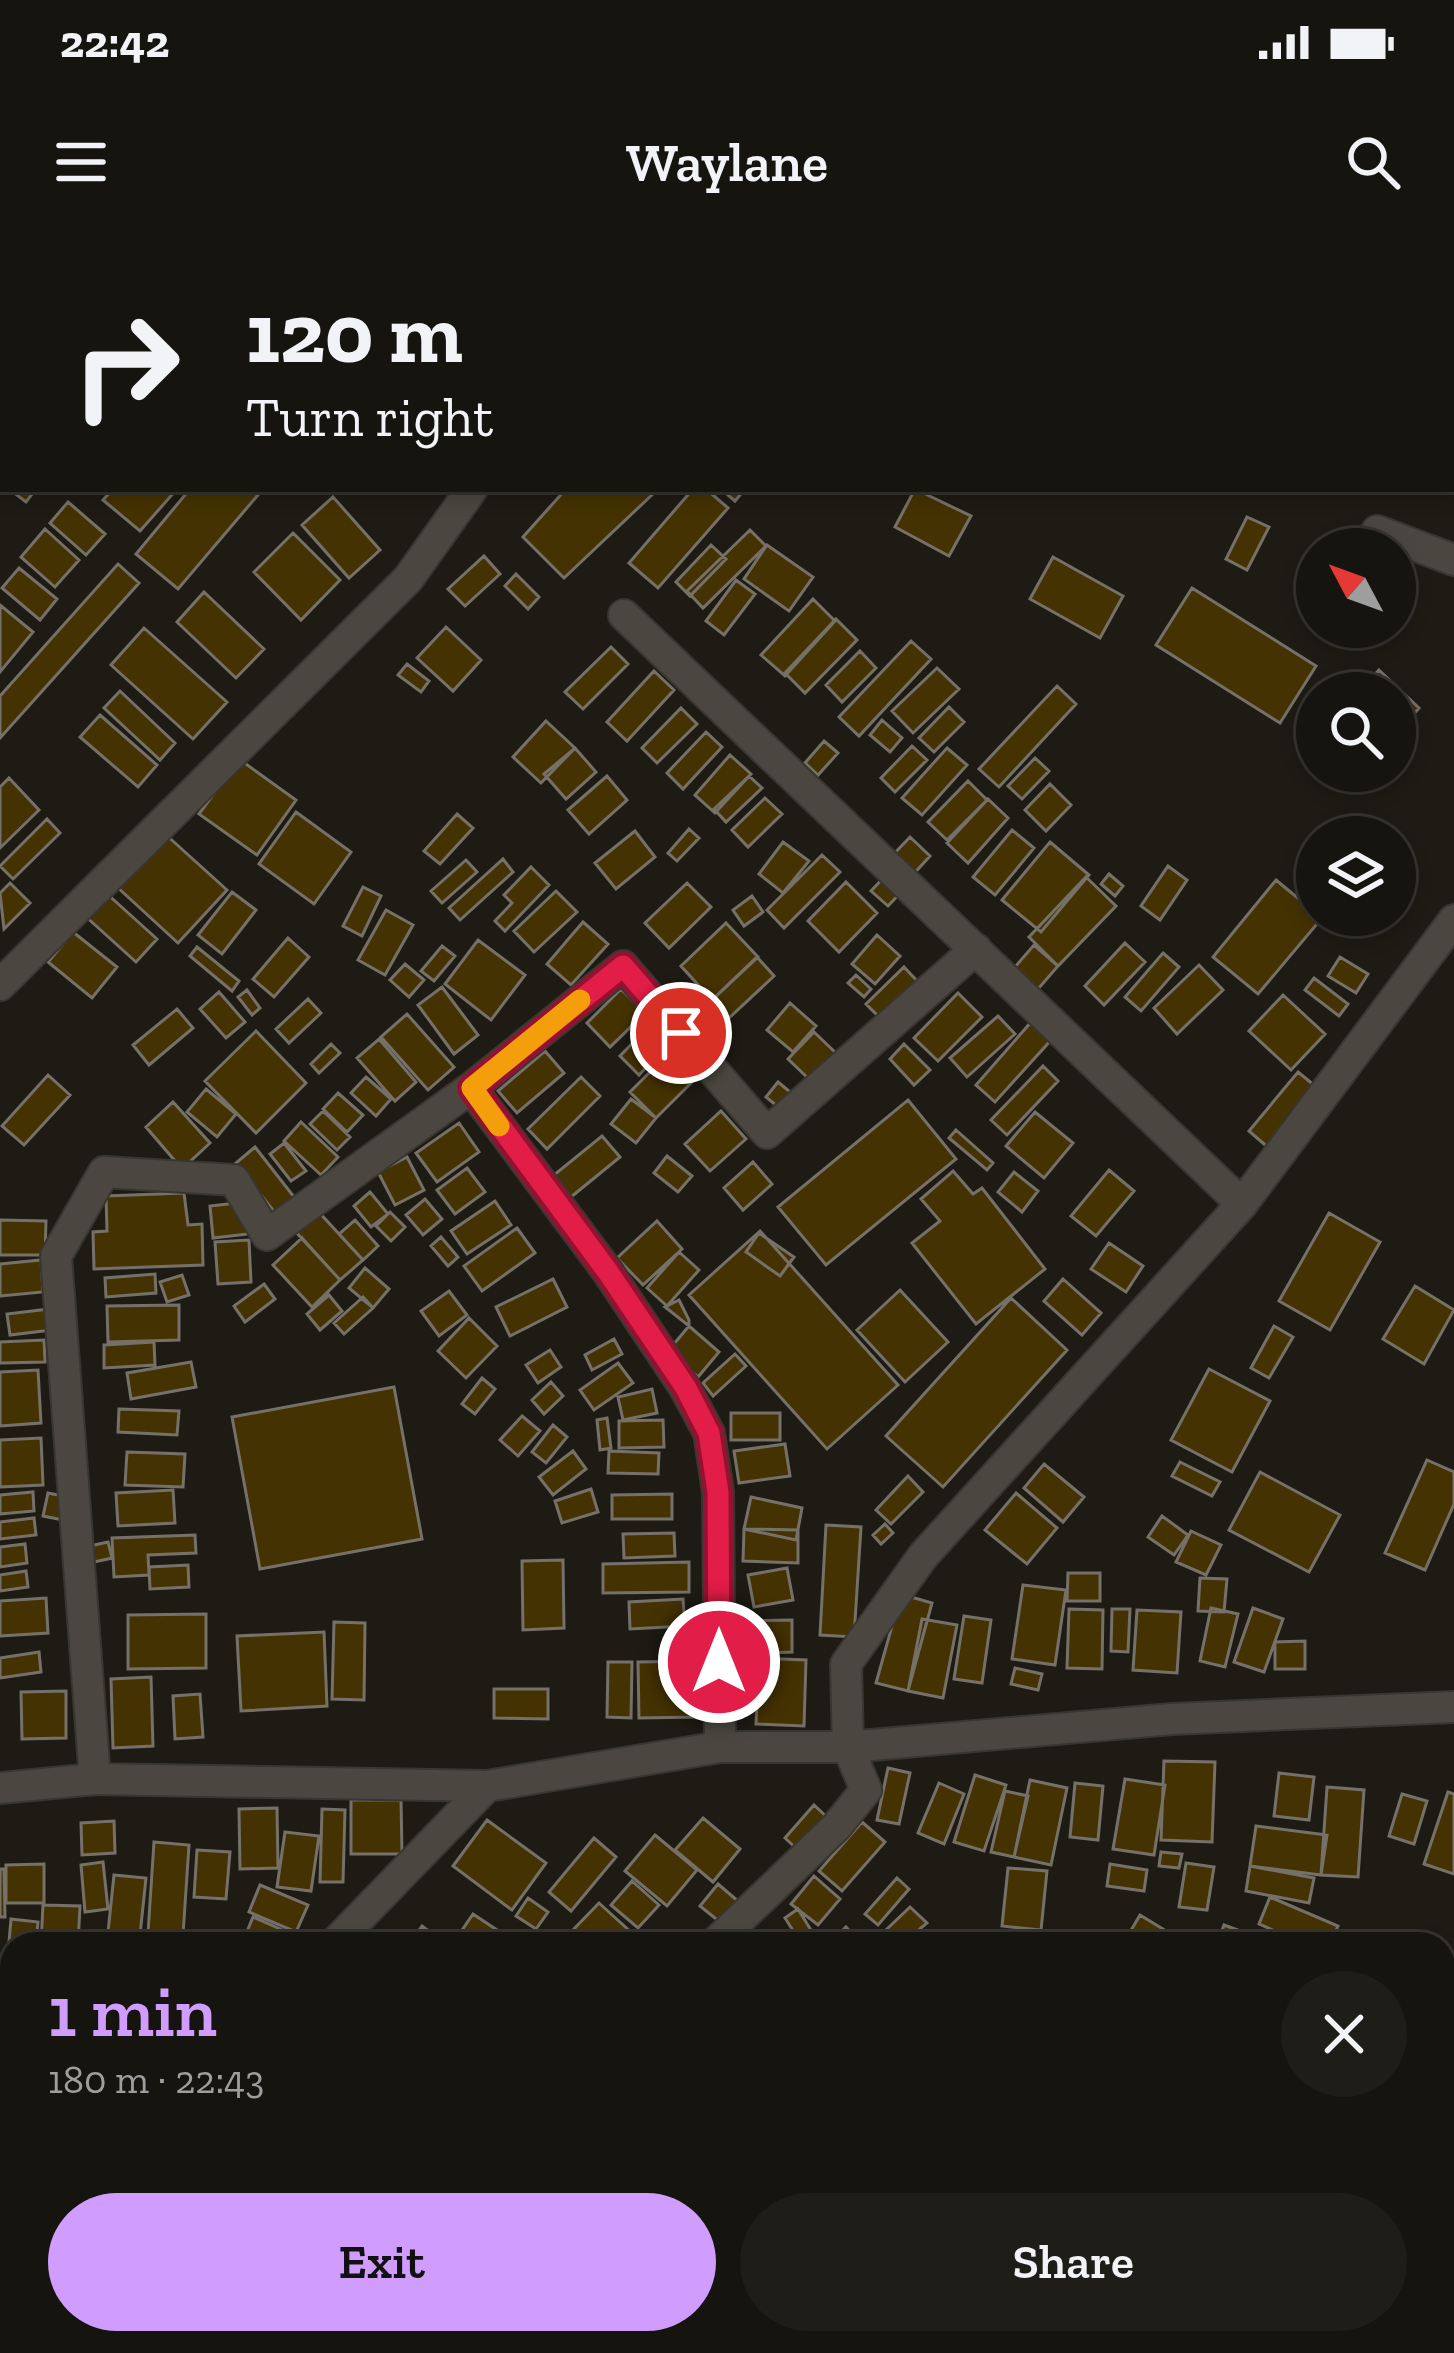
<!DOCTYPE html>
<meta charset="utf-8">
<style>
body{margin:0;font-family:"Zilla Slab",serif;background:#1f1d18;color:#f1f3f6;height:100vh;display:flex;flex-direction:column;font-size:45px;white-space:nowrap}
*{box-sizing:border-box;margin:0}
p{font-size:39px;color:#9e9e9e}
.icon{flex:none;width:66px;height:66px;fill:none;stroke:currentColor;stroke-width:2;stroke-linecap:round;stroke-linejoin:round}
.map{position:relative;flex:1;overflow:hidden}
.side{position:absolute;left:0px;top:1692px;width:1455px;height:423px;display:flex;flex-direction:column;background:#16140f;border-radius:36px 36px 0 0;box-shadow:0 6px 18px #0003,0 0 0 3px #35332f}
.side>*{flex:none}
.banner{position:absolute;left:0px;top:0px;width:1455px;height:252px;box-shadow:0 6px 18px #0003,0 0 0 3px #35332f;background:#16140f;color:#f1f3f6;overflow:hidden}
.needle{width:78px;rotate:311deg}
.controls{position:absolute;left:1296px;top:288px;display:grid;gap:24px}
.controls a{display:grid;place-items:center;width:120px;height:120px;border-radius:50%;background:#16140f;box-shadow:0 6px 18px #0003,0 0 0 3px #35332f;font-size:60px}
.pin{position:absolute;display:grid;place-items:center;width:102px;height:102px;color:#fff;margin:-51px;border:6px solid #fff;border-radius:50%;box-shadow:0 3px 12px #0007}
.me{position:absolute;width:132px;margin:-66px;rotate:0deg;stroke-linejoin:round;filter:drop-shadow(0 0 9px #0008)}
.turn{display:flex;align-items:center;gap:42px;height:252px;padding:0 48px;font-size:54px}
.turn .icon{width:156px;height:156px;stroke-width:2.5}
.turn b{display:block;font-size:84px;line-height:102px}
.round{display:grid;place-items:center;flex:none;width:126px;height:126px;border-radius:63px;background:#1f1d18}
.head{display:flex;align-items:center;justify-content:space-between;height:204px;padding:0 48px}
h1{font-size:72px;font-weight:600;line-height:90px;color:#d09dff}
.primary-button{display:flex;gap:24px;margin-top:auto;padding:24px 48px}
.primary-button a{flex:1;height:138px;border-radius:72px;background:#d09dff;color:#111;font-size:48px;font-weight:600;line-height:138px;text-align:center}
.primary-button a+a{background:#1f1d18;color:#f1f3f6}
.status{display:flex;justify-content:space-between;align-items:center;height:84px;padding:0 60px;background:#16140f;direction:ltr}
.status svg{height:33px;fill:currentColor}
header{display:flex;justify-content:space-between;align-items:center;height:156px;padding:0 48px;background:#16140f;font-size:54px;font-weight:600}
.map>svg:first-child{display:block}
.building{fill:#453202;stroke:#757169;stroke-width:3}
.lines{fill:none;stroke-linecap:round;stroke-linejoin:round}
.street-casing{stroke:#383631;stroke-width:34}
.street{stroke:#4b4740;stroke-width:30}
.route-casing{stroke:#92132f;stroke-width:30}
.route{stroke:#e11d48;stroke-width:21}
.slow{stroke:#f59e0b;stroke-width:21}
</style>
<div class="status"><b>22:42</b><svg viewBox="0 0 49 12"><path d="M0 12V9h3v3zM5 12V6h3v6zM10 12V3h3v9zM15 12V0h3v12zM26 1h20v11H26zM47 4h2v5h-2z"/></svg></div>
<header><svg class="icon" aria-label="menu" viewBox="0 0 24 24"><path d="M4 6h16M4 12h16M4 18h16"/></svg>Waylane<svg class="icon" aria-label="search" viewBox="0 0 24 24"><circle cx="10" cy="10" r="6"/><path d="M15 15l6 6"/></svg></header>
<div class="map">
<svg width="1454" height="2113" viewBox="0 0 1454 2113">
<rect width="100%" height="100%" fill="#1e1b14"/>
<path class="building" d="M9,249h27l-10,13z
M113,249h64l-37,42 -37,-31z
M190,249h73l-85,100 -42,-35z
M566,249h86l3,3 -91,86 -41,-41z
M693,249h13l22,19 -70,80 -29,-25z
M721,249h24l-10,12z
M915,249l56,27 -22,40 -54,-29z
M333,257l47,53 -31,28 -47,-53z
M68,262l37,32 -19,21 -36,-32z
M1247,277l22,10 -22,43 -21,-11z
M45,289l34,31 -24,27 -34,-30z
M750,290l16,16 -63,62 -16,-17z
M293,293l47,47 -39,40 -47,-48z
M711,305l15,14 -36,37 -14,-14z
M767,305l46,32 -24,34 -45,-32z
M484,316l16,18 -35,32 -17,-17z
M1053,317l70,39 -23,42 -70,-39z
M118,324l21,19 -139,155v-42z
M19,328l38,31 -17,21 -38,-32z
M516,334l23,23 -11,12 -23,-23z
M736,340l19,14 -31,41 -18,-14z
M1192,348l124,78 -36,57 -124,-78z
M204,352l60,57 -28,29 -59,-56z
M813,359l22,22 -50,55 -24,-21z
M0,365l33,27 -33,40z
M836,379l21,21 -52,53 -20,-20z
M446,387l35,33 -28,31 -36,-33z
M144,388l83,74 -34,37 -82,-74z
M911,401l20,18 -72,77 -20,-19z
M611,407l17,17 -45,45 -18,-17z
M860,411l16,17 -34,34 -16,-17z
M407,424l22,17 -8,11 -23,-17z
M937,428l22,21 -46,44 -21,-22z
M1379,430l40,38 -24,27v-42h-37z
M654,431l20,19 -47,51 -20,-19z
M1057,446l19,18 -77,83 -20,-18z
M120,451l55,52 -15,17 -56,-52z
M949,467l15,15 -30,30 -15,-14z
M681,468l16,16 -40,39 -15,-15z
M100,475l57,50 -19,22 -58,-50z
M882,480l20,18 -12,14 -20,-17z
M546,481l29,27 -34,35 -28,-26z
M706,492l16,15 -39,42 -16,-16z
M1317,497v26l-13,-12z
M824,501l14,12 -20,22 -13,-12z
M912,506l15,14 -32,32 -14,-14z
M575,508l21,24 -30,27 -22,-25z
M947,508l20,17 -45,50 -20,-17z
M730,515l21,19 -36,39 -20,-18z
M1035,518l14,13 -27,28 -14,-13z
M239,519l57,41 -39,55 -58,-41z
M1326,531h36l-17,18z
M607,536l20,24 -38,34 -21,-24z
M749,536l13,12 -36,34 -12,-13z
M9,538l30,32 -39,38v-61z
M968,541l19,19 -40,40 -19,-18z
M1050,544l21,21 -25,26 -21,-21z
M765,558l17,16 -34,33 -16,-17z
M988,559l20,19 -40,45 -21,-20z
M296,572l55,40 -37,52 -55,-40z
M457,574l16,14 -33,36 -16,-13z
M47,579l13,14 -47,46 -13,-13z
M689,589l10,9 -22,23 -9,-8z
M1012,590l22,18 -39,47 -22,-18z
M635,591l20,26 -39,32 -21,-26z
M164,593l63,57 -49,53 -62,-57z
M910,597l20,19 -22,24 -20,-20z
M783,602l26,19 -26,32 -24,-19z
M1050,602l39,33 -48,57 -39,-32z
M822,615l18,17 -56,56 -17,-18z
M503,619l10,13 -53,48 -11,-12z
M466,620l11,12 -35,31 -11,-12z
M1168,626l19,14 -27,40 -19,-14z
M531,627l18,18 -44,46 -10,-10 17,-18 -8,-8z
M889,632l17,15 -18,19 -17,-15z
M1109,634l14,12 -8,10 -14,-12z
M1086,637l30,29 -58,60 -29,-29z
M1276,640l46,38 -64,76 -45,-37z
M846,642l31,31 -38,39 -31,-31z
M10,643l20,20 -26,26 -4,-36z
M687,643l24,24 -42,41 -24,-25z
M363,647l18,9 -19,40 -19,-10z
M556,651l21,21 -43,40 -20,-21z
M105,652l52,47 -21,23 -52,-47z
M232,652l24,18 -34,44 -24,-19z
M752,656l11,16 -19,14 -11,-16z
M386,670l27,15 -28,50 -27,-15z
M583,682l25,22 -37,41 -24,-21z
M726,683l32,34 -46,43 -31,-34z
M73,692l44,35 -25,31 -44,-36z
M877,695l23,21 -25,28 -23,-20z
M288,698l21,19 -35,40 -21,-18z
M478,700l47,35 -34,45 -46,-36z
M1125,703l20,19 -41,43 -19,-19z
M1034,705l24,21 -26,30 -24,-21z
M442,706l13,10 -21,25 -13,-10z
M197,707l42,34 -7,10 -42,-35z
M1163,713l16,14 -38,44 -16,-14z
M757,717l17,19 -45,42 -17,-18z
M1340,717l28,17 -12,19 -28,-17z
M405,724l19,16 -15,17 -19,-17z
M1199,725l24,25 -46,44 -23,-26z
M904,727l16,17 -38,36 -16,-16z
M856,735l15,14 -7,8 -16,-14z
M1314,738l34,26 -9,12 -34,-26z
M442,747l36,48 -24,19 -36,-49z
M621,749l24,24 -35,34 -23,-24z
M247,750l13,18 -8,7 -14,-18z
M219,752l26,30 -19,16 -26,-29z
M958,753l24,24 -44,44 -24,-23z
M1283,755l42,39 -34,36 -42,-39z
M308,759l13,14 -32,30 -13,-14z
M790,763l26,23 -23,26 -26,-22z
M177,769l16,19 -44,37 -16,-20z
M407,774l47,53 -26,23 -47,-53z
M998,776l17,18 -48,43 -17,-19z
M1032,781l20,18 -57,63 -19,-17z
M651,784l19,18 -31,33 -19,-19z
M256,791l50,52 -50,50 -51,-52z
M814,792l25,24 -26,27 -25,-24z
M379,799l37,43 -21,19 -38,-43z
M331,804l9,9 -21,20 -8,-9z
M904,804l26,26 -16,15 -24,-26z
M545,811l19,22 -47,40 -19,-22z
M671,811l26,26 -41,41 -26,-26z
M1043,826l15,15 -51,54 -16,-15z
M1298,832l22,18 -49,60 -22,-19z
M48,835l22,20 -46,50 -22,-19z
M366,837l25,22 -15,17 -25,-23z
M581,837l19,19 -53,53 -19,-20z
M778,842l17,14 -12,15 -17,-14z
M206,849l30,25 -19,23 -30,-25z
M338,853l25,22 -16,17 -24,-23z
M631,859l25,19 -20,25 -25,-19z
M908,860l48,59 -130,106 -48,-58z
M173,862l37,41 -28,26 -36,-42z
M323,871l27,26 -13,13 -27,-26z
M721,871l25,28 -36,32 -25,-27z
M1035,872l38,31 -29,35 -38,-32z
M301,882l37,35 -17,18 -37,-34z
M459,883l20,29 -42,30 -21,-29z
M956,890l37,33 -6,7 -38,-32z
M602,896l18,21 -49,40 -17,-22z
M284,903l22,28 -15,10 -21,-27z
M255,907l43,55 -19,16 -43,-55z
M667,916l25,20 -14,16 -24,-19z
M407,917l17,33 -29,15 -17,-33z
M753,922l19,22 -29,26 -19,-22z
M467,928l18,24 -30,22 -18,-24z
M1109,930l25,21 -38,45 -25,-20z
M953,931l20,23 9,-6 63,81 -69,55 -64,-81 28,-22 -19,-22z
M1014,932l24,19 -16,21 -24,-20z
M370,952l18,22 -17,13 -17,-21z
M184,953l4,32 14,-1 1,41 -109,4 -1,-37 14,-1 -1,-35z
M425,959l17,20 -19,16 -17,-20z
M495,961l16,24 -44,29 -16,-23z
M245,962l3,32 -35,4 -3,-32z
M316,969l47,51 -23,20 -46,-50z
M390,972l15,15 -14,14 -15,-15z
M1329,973l51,29 -50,88 -51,-29z
M0,980l46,1 -1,34h-45z
M355,980l23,26 -15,14 -24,-26z
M657,981l25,28 -39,36 -26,-27z
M517,988l18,25 -53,38 -18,-25z
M760,991l138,154 -71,64 -138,-154z
M759,993l35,24 -14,19 -34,-24z
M441,997l17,20 -10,9 -17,-20z
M302,998l38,42 -28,27 -39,-42z
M249,1000l2,42 -33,2 -3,-42z
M1109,1003l34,23 -17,26 -35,-23z
M679,1012l20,18 -32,36 -20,-18z
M41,1020l2,32 -43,4v-32z
M365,1028l24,21 -16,19 -24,-20z
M155,1034l1,19 -50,4 -1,-19z
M182,1035l7,20 -22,7 -7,-20z
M553,1039l14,28 -57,29 -14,-29z
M1063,1039l38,34 -19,22 -38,-34z
M264,1044l11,15 -30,23 -11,-16z
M1415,1046l39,24 -30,54 -41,-25z
M900,1050l48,52 -43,40 -48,-52z
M449,1051l18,24 -28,21 -18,-25z
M329,1055l13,16 -22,19 -13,-16z
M363,1057l10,11 -29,26 -10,-11z
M1011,1058l56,52 -124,137 -57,-51z
M679,1060l10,20v6l-24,-19z
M179,1065v35l-71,2 -1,-36z
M49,1069l3,21 -42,5 -3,-21z
M469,1078l28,28 -31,32 -28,-27z
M689,1086l30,26 -21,25 -30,-26z
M1274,1086l19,11 -24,41 -18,-10z
M614,1099l8,15 -30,16 -7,-15z
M44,1100l1,22 -45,1v-21z
M154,1102l1,23 -51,3v-23z
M550,1110l11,17 -23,16 -12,-18z
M735,1114l11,12 -33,30 -10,-13z
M191,1122l5,25 -65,12 -4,-26z
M618,1123l15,20 -39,27 -14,-20z
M1209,1129l61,32 -38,71 -61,-32z
M38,1130l3,53 -41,3v-54z
M482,1138l13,11 -20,25 -13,-10z
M551,1142l12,14 -19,18 -12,-14z
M394,1147l28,152 -162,30 -28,-152z
M652,1149l5,24 -34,7 -5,-23z
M119,1169l60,2 -2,24 -59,-3z
M731,1173h49v27h-49z
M522,1176l18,15 -22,25 -18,-16z
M607,1178l4,30 -11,2 -3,-30z
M663,1180l1,27 -45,1v-27z
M553,1185l14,12 -21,26 -14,-11z
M41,1198l2,47 -43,2v-47z
M785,1204l5,32 -51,7 -5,-32z
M573,1211l13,18 -33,26 -14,-18z
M609,1211l50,2 -1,21 -50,-1z
M127,1212l58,2 -2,33 -58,-2z
M1427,1220l27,12v32l-29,66 -40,-17z
M1180,1222l40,20 -8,14 -40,-20z
M1044,1224l40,33 -21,25 -39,-34z
M1260,1232l80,43 -31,57 -80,-42z
M908,1236l15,16 -32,32 -15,-14z
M591,1249l7,23 -36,11 -7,-22z
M173,1250l2,33 -57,3 -2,-33z
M33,1252l1,19 -34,3v-19z
M48,1253l20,4 -5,23 -20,-4z
M1016,1253l41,35 -30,36 -42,-34z
M672,1254v25h-60v-24z
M751,1257l51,11 -6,32 -52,-11z
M1162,1276l26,19 -14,20 -26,-18z
M34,1278l2,17 -36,4v-17z
M885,1284l8,9 -12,11 -8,-9z
M826,1285l35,2 -7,110 -34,-2z
M744,1289l54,1v33l-55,-2z
M1191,1291l30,14 -15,30 -30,-13z
M674,1293l1,23 -51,2 -1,-24z
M195,1295l1,18 -48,2 1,20 -35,2 -2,-39z
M108,1302l4,16 -18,4 -4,-16z
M25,1304l2,19 -27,4v-20z
M563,1320l1,68 -41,2 -1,-69z
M689,1322v30l-86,1v-29z
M188,1325l1,22 -39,2 -1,-22z
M787,1328l6,32 -39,7 -6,-32z
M26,1331l2,16 -28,4v-16z
M1068,1333h32v28h-33z
M1200,1338l27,1 -3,33 -26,-1z
M1023,1345l43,5 -11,75 -43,-6z
M901,1354l31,9 -24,88 -32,-8z
M46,1358l2,35 -48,3v-35z
M683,1359l2,27 -55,3 -1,-27z
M1211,1368l27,6 -13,53 -25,-6z
M1253,1368l30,11 -19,53 -30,-10z
M1069,1369l34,1 -1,59 -35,-1z
M1112,1369h18l-2,43 -17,-1z
M1137,1370l44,2 -4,61 -44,-3z
M206,1374v54l-78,1v-54z
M964,1376l27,4 -9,63 -28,-4z
M922,1379l35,6 -14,73 -35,-7z
M792,1380v32l-48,2 -1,-33z
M334,1382l31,1 -1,77 -32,-1z
M324,1392l3,74 -86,5 -4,-75z
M1305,1401v28h-30v-27z
M39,1412l2,20 -41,6v-20z
M759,1418l47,2 -2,66 -48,-2z
M699,1421l1,56 -61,1 -1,-56z
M608,1422h24l-1,56 -24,-1z
M1015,1428l27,6 -4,16 -27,-6z
M151,1437l2,69 -40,2 -2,-69z
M494,1449h54v30l-54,-1z
M66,1451v47l-44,1 -1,-47z
M200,1454l3,43 -28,2 -2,-43z
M1164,1521l51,1 -3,80 -51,-2z
M888,1528l22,5 -11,51 -22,-4z
M1279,1533l35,4 -5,43 -35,-4z
M975,1535l31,10 -22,66 -30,-9z
M1125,1539l40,6 -11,70 -41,-6z
M1030,1540l37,8 -16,77 -37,-8z
M939,1543l25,11 -20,50 -26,-11z
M1075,1543l28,3 -5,54 -28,-3z
M1327,1547l37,3 -6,87 -37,-2z
M1005,1551l23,5 -14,61 -23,-5z
M1448,1552l6,2v80l-30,-10z
M1402,1554l25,7 -13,43 -25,-8z
M351,1560h50l1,54h-51z
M814,1565l15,14 -30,32 -14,-13z
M277,1568l1,60 -38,1 -1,-60z
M322,1569l23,1 -2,72h-23z
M703,1578l37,31 -27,33 -38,-32z
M487,1580l59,43 -34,47 -59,-44z
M114,1581l1,32 -33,2 -1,-32z
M862,1582l23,20 -43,49 -23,-20z
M1256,1586l71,9 -6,40 -71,-9z
M285,1592l34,4 -8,55 -34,-4z
M655,1595l42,35 -30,36 -42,-35z
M594,1598l22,19 -45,54 -22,-19z
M154,1602l35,3 -6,90 -35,-2z
M197,1610l33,2 -4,47 -32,-2z
M1161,1612l21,2 -3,14 -20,-2z
M103,1622l5,47 -23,3 -4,-47z
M1186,1623l28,4 -7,43 -28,-3z
M44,1624v39h-38v-38z
M1110,1624l37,6 -3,21 -37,-5z
M1250,1626l64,12 -5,25 -63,-12z
M1008,1628l39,3 -6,59 -39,-4z
M0,1629h4l1,48h-5z
M114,1635l32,3 -6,57 -32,-3z
M814,1636l26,23 -22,26 -27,-21z
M897,1638l12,11 -31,36 -13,-11z
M632,1641l27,24 -21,23 -27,-23z
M718,1644l21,18 -18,21 -21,-17z
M260,1645l48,20 -12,27 -47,-20z
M1270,1657l68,29 -8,18h-25l-46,-20z
M528,1658l20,14 -12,17 -20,-13z
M599,1663l45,41h-58l-14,-13z
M43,1665l37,1 -2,38h-37z
M910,1667l17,16 -25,21 -15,-15z
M798,1669l16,26 -13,8 -16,-25z
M473,1674l24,16 -10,14 -31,-5z
M1140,1675l36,22 -4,7h-49z
M253,1677l61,27h-47l-21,-10z
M11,1679l27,3 -2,22h-24v21h-5z
M1224,1685l52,19h-59z
M422,1686l24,18h-37z
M846,1687l16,17h-33z
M782,1692l11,12h-24z
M1454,1820v40l-11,-8 4,-26z
M6,1888l6,6v61l-12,-12v-48z
M0,1946l12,11 -2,39 -10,-10z
M1443,2012l11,10v91h-81l-11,-10h81z
M12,2100v3l66,1 -8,9h-52l-10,-9z
M173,2103h40l12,10h-47z
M219,2103h28l9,9 -27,1z
M396,2103h55l12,10h-57z
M594,2103h10l11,10h-28z
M668,2103h23l9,7 -21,3z
M818,2103h33l12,10h-53z
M855,2103h37l-8,10h-17z
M1138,2103h91l-7,10h-91z"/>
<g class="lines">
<g class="street-casing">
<path id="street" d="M663,3l3,-3
M1377,291l77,29
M624,375l618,589
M0,745l408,-406 64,-90
M471,848l137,184 77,116 24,45 9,59 2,255
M95,1539l-39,-523 48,-84 130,8 33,55 204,-147 152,-122 144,167 209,-184
M0,1548l95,-9 392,7 233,-39h128l324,-28 282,-12
M334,1704l153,-158
M714,1704l122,-117 30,-37 -18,-43 -2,-83 77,-108 319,-352 212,-284
M0,2051l12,-12
M286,2113l10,-10
M640,2113l7,-10"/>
</g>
<use href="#street" class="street"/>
</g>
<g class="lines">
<g class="route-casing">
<path id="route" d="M681,793l-58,-67 -151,122 136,184 78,116 23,45 9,59 1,170"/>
</g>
<use href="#route" class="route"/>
<path class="slow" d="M499,886l-27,-38 108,-88"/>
</g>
</svg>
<div class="controls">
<a><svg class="needle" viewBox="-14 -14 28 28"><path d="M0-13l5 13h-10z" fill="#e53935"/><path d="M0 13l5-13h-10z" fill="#9e9e9e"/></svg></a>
<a><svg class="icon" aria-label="search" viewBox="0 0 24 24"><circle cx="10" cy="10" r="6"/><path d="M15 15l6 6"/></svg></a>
<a><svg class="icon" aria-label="layers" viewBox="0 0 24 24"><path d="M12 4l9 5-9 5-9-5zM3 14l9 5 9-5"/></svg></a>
</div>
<div class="pin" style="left:681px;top:793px;background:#d93025"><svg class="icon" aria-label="arrive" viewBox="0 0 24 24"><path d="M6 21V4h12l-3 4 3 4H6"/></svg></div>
<svg class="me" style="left:719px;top:1422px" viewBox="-20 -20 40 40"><circle r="17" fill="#e11d48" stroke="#fff" stroke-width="3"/><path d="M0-11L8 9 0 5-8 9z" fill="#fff"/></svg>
<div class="banner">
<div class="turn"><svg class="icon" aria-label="right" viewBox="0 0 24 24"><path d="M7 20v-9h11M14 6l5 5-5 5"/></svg><div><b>120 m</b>Turn right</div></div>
</div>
<section class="side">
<div class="head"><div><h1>1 min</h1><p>180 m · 22:43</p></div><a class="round"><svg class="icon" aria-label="close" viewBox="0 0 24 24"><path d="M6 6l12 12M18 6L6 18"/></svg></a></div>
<div class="primary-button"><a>Exit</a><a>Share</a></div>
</section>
</div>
